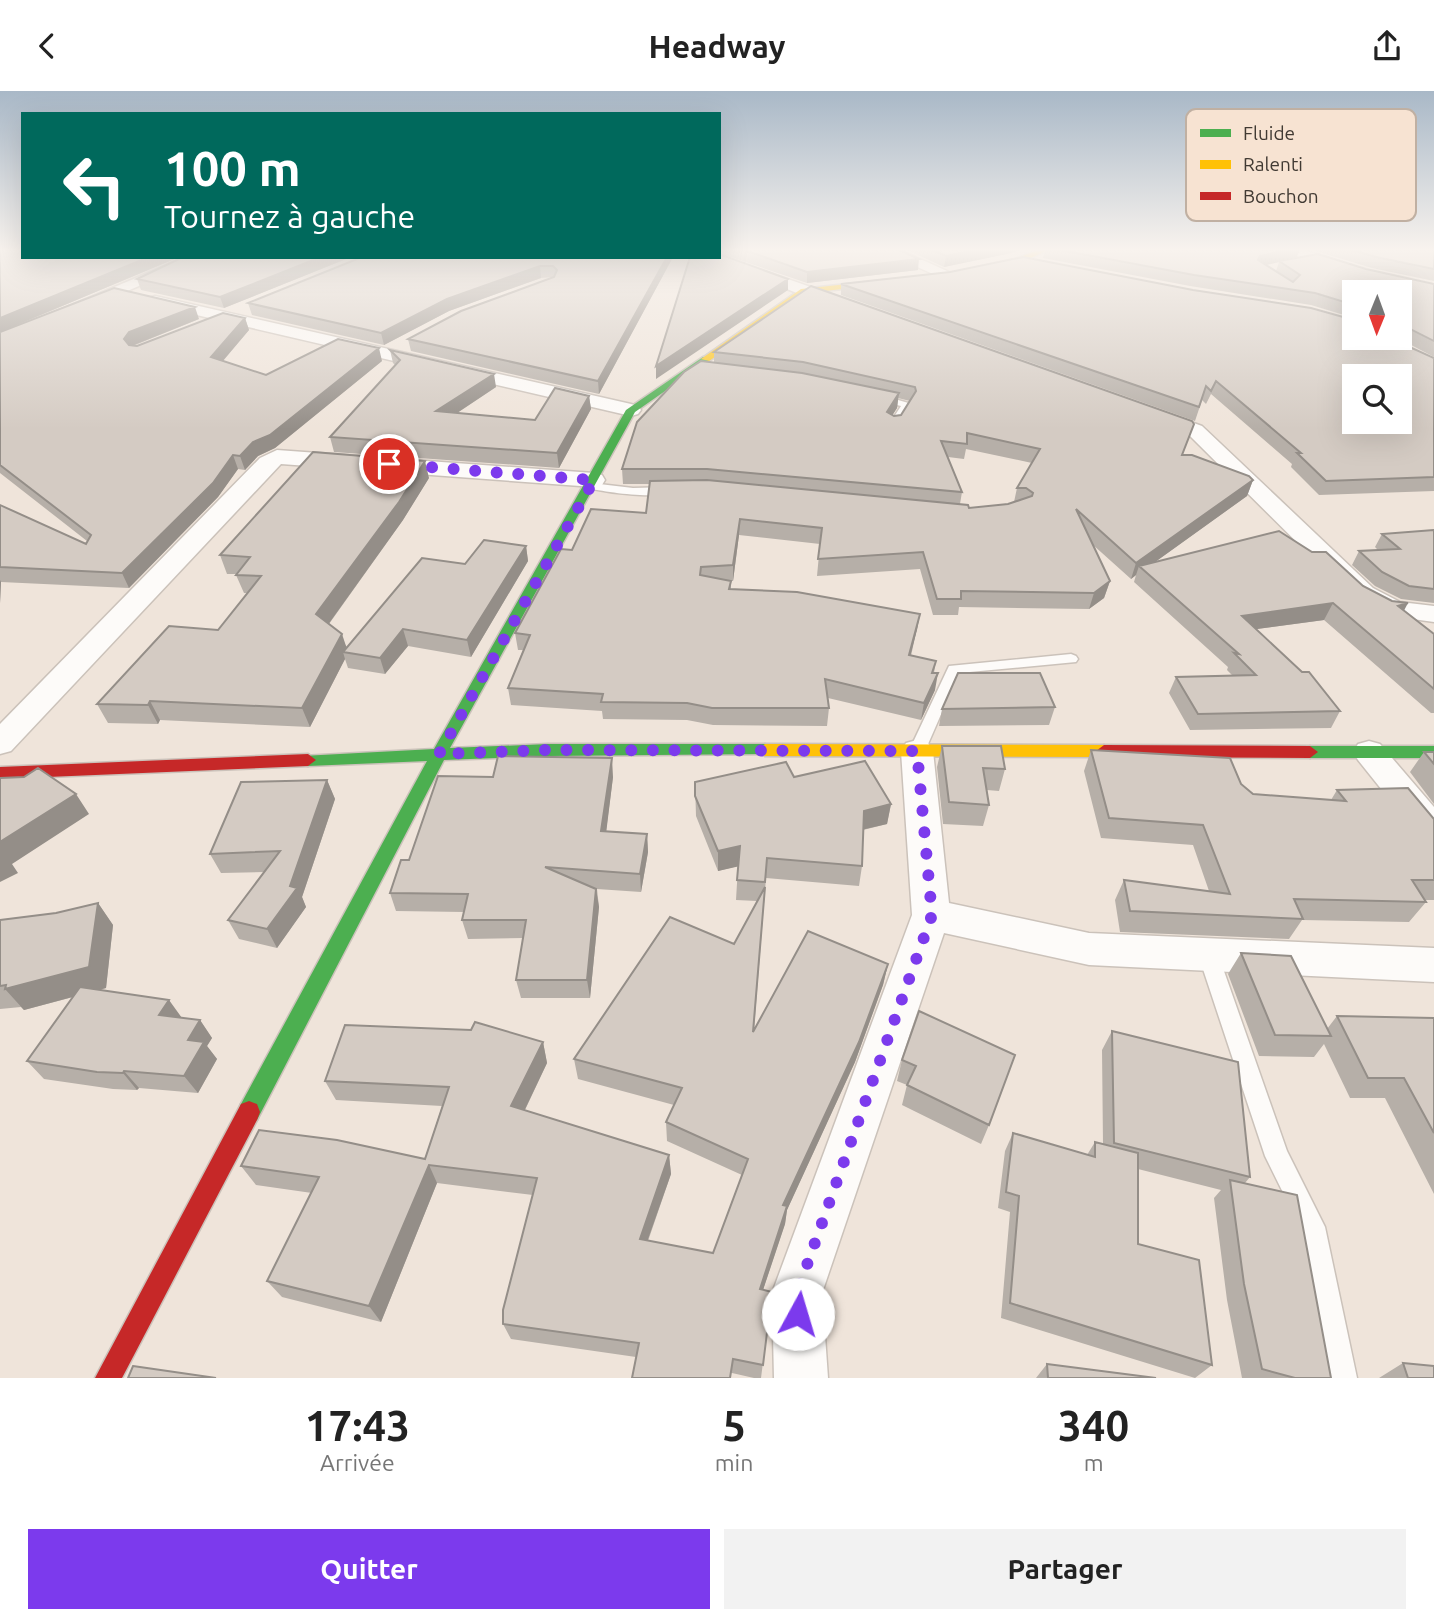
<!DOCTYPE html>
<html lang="fr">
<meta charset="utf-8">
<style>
body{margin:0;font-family:Ubuntu,sans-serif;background:#f2f2f2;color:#222;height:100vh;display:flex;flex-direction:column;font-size:26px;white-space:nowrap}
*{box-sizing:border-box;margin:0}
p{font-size:23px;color:#767676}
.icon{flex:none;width:38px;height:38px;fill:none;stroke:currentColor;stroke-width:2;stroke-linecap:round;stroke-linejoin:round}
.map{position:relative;height:1287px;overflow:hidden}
.panel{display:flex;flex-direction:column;background:#fff;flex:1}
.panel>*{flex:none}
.banner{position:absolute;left:21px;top:21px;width:700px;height:147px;border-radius:0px;box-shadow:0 7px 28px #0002;background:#00695c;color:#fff;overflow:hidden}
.needle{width:46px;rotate:181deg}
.buttons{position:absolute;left:1342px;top:189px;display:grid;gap:14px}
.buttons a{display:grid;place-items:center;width:70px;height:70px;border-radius:0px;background:#fff;box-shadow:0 7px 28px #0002;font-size:35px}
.pin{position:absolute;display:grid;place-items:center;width:60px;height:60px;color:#fff;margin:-30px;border:4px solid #fff;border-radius:50%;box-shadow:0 2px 7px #0007}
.me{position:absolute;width:77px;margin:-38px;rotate:6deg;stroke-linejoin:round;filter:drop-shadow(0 0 5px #0008)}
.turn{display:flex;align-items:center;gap:24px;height:147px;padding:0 28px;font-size:32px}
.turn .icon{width:91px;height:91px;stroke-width:2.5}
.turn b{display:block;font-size:49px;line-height:60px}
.eta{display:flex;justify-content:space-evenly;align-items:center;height:119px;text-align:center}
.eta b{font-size:42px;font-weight:600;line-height:49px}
.button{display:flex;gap:14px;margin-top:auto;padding:14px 28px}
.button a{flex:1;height:80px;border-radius:0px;background:#7c3aed;color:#fff;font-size:28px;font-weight:600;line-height:80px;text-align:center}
.button a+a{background:#f2f2f2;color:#222}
header{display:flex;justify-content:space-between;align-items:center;height:91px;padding:0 28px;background:#fff;font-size:32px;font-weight:600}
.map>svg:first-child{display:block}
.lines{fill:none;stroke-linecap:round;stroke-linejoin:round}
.lane-casing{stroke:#cbc2ba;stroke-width:3}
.street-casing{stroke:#cbc2ba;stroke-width:3}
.fast-casing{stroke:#cbc2ba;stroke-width:3}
.slow-casing{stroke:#cbc2ba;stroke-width:3}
.jam-casing{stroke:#cbc2ba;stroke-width:3}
.lane{fill:#fdfbf9;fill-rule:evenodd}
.street{fill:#fdfbf9;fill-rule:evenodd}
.fast{fill:#4caf50;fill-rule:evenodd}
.slow{fill:#ffc107;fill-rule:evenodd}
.jam{fill:#c62828;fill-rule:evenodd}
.wall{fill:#b6afa8;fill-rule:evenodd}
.shaded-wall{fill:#948e88}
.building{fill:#d4cbc3;stroke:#948e88;stroke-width:2;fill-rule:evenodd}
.route{stroke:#7c3aed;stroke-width:12;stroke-dasharray:0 21.6}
.key{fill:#f7e3d2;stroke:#c0b0a2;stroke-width:2}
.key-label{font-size:19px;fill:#413a33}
</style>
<header><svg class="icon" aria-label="back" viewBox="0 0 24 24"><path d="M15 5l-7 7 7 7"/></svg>Headway<svg class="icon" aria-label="share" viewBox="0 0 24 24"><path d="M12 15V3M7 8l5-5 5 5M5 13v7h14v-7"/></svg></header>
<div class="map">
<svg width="1434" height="1287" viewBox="0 0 1434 1287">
<rect width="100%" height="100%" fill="#efe4da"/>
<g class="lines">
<g class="lane-casing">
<path id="lane" d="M877,303l35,10 -15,24 -9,-2 13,-20 -28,-7 -1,-2z
M591,392l42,5 37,-1 6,3c-15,11 -70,2 -89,-2l-2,-2z
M1071,563l5,2 2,3 -2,3 -117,11 -34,78 -2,4h-12l-2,-4 40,-85z
M1208,855l7,2 3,6 69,197 38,76 32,151h-26l-30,-149 -36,-73 -67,-202 3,-6z"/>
</g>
<g class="street-casing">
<path id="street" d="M877,158h21l58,26 -8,5 -6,-2z
M1276,158h24l51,16 3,3 -8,5z
M719,164l123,43 2,4 -2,4h-12l-125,-49h14z
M186,166h20l-206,89v-11z
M155,205l476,108 7,2 3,4 -3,4 -7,2 -482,-112 -2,-3 2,-3z
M1152,317l50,18 171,162 27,14 34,4v16l-50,-7 -29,-15 -167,-166 -43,-16 -3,-4 3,-4z
M277,359l317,23 8,2 3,5 -3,5 -8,2 -313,-23 -270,287 -11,3v-30l260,-266z
M917,649l11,3 5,8 16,152 140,30 345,15v34l-345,-17 -145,-32 -122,360 6,85h-54l-2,-85 140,-378 -11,-164 5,-8z
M1369,650l11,3 54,63v37l-12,-4 -64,-80 -5,-8 5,-8z"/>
</g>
<g class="fast-casing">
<path id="fast" d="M703,266l8,2 -76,53 -185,336 98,-4h217l8,6 -2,4 -223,2 -104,4 -187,360 -8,3 -8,-3 -3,-8 3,-8 186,-343 -119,5 -6,-2 -2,-4 2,-4 132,-7 192,-339z
M1310,655h124v12h-124l-8,-6z"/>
</g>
<g class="slow-casing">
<path id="slow" d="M1040,158h10l-30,14 -46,8 -4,-2 45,-10z
M894,188l3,4 -91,10 -97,68 -8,-2 100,-70z
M765,653l339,1 8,6 -8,6 -339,-1 -8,-6z"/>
</g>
<g class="jam-casing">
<path id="jam" d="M1104,654l206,1 8,6 -8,6 -206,-1 -8,-6z
M308,663l8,6 -8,6 -308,13v-12z
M249,1010l8,3 3,8 -3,8 -135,258h-27l146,-274z"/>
</g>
<use href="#lane" class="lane"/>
<use href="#street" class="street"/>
<use href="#fast" class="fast"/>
<use href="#slow" class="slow"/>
<use href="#jam" class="jam"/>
</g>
<path class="wall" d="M0,158l23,8h156l-178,75 198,-13 -66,27h4l108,-28 4,12 -26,31 43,14 116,-14 -107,87 -17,8 -13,14 -7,-1 -20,28 -89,91 -128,-6 -1,21v-98l86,39 1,-3 -87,-68z
M719,158h178l21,21 -111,13 -88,-30z
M905,158h117l-11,4 -67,14z
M1045,158h255l-4,9 70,11 68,15v73l-36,-19h2v-46h-46v26l-43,-13 -121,-19 -147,-28zM1279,171l-3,9 -9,-6z
M1309,158h125v32l-62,-13z
M351,166l-127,51 -83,-18 -4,-11z
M362,166h311l-74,137 -188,-43 -3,-12 145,-62 -12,1 -92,33 -65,34 -132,-30 -4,-12z
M841,193l513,54 80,20v133l-115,4 -28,-28 1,-3 -81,-70 -5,10 -4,-4 -7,21 -354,-126z
M811,195l372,169 70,25 -6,16 -92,66 208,24 41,24 30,24v79h-3l-107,-93 -68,9 84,82 -9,17 -141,2 -21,-37 7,-16 56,-2 -5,-5 1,-3 -94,-85 2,-7 -5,4 -39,-35 18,37 -6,17 -15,11 -130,-2 -1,8h-25l-13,-46 -103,7 3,-32 -81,-9 -6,46h-2v8l189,25 -9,42 25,5 -2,12 1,17 -14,30 -93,-22 1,10 -2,18 -114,-1 -26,-5 -84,-1 -1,-8 -91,-6 -3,-17 15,-38h-5l-3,-17 57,-83 74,-37 4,-29h-27l-1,-15 92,-106v-11zM898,307l12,3 -9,14 -7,1 -2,-1 5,-7zM966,358l66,14 -15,25 -3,14 -6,2 -39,4 -9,-4 2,-12 -14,-35 16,2z
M390,259l106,37 -39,26 78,7 54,-24 2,13 -32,59 -225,-16 -4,-15 65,-72 -2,-2z
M429,387l-26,42 -74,104 18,23 118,-83 61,-18 2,15 -57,96 -63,-11 -23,28 -37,-6 -3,-9 -35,68 -150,-7 -2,4 -50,-1 -11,-19 121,-74 29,-37h-3l-8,-18 1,-1h-10l-7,-19z
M1434,439v73l-33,-4 -26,-13 -23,-21 7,-14 19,-1 -3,-3 7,-13z
M1055,616l-6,18 -110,1 3,-17z
M942,655l63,23 -6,22 -12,-1 2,15 -6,21 -40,-2 -6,-57z
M1091,659l150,34 12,10 78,6 6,-10 97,29v81h-9l1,2 -17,20 -107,-2 -13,19 -169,-7 -5,-32 9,-20 85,11 -16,-46 -92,-7 -17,-67z
M1424,661h10v52l-24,-32z
M493,686h120l-7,54 41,3 1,18 -7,40 -44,-3 2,18 -9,91h-69l-5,-18 7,-42 -55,1 -6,-19 2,-8 -68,-1 -6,-18 19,-33z
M794,686l97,27 -4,20 -24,6 -1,36 -3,20 -93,-8 -12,152 134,-66 -5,21 -28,77 -68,148 -2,14 -22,66 9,2 -11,86h-7l-22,-5 -96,-16 -125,-18 -8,-15 30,-129 -96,-12 -56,139 -99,-25 -15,-16 45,-88 -56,-8 -15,-19 184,-7 17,-53 -106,-6 -11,-19 218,-39 4,21 -22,47 144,45 2,19 -23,67 65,12 29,-78 -75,-34 -1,-19 8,-17 -96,-26 -4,-20 160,-115 23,-43 -21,-1 2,-34 -20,5 -22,-55 -1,-34z
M327,689l8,19 -33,98 4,10 -29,41 -38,-9 -11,-19 37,-48 -44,1 -11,-19z
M98,812l15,22 -7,63 -7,2 83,28 18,2 12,18 -5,8 10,13 -19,34 -59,-5 -2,2 -24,-1 -69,-10 -17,-18 46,-64 -49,13 -3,-3 -21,2v-89l56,-7z
M1241,862l86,76 10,-13 97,2v176l-49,-96h-35l-26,-54 -10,13 -55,-1 -31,-82z
M919,920l70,114 -8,19 -79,-39 5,-20 -10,-4 5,-21z
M1112,940l138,146 -5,6 86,195h-89l-15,-78 -13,-102 7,-8 -83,-21v75l74,121 -17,13 -194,-60 9,-106 -12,-4 7,-57 8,-18 74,22 8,-13 8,2 -1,-94z
M1403,1272l31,15h-55z
M1047,1273l109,14h-120z"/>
<path class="shaded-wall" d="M980,158h42l-11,4 -67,14 2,-11z
M1293,158h7l-4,10 -17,2v1l-23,5 4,-11z
M149,166h30l-179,75v-14z
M321,166h30l-127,51 -4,-11z
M667,166h6l-74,137 -1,-13z
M919,168l-1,11 -111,13v-11z
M540,175l1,12 -92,33 -65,34 -3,-12 66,-34z
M788,188v11l-132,89v-13z
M195,216l4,12 -65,26 -5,6 -5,-12 5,-7z
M245,227l4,12 -34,40 -4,-13z
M379,257l3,13 -107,87 -17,8 -13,14 -5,-14 13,-14z
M494,283l2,13 -57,38 -3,-14z
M899,302l-2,15 -12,19 2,-15z
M589,305l2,13 -32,59 -2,-15z
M233,364l5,14 -20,28 -89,91 -7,-15z
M425,370l4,17 -26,42 -81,113 -6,-19z
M1253,389l-6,16 -103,74 -5,-4 -3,9 -5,4 5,-16z
M740,428l-1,16 -6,46v-16z
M526,455l2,15 -57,96 -4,-17z
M0,489l1,2 -1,21z
M1110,490l-6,17 -15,11 5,-16z
M1333,512l-9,17 -89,12 7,-16z
M1408,512l-9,17 -1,-14z
M920,523l-3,16 -11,42 3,-17z
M403,538l5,17 -23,28 -5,-16z
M342,543l6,18h-5l2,7 -35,68 -8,-19z
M938,582l-3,17 -14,30 3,-17z
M150,610l10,19 -2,4 -10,-19z
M612,667l1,19 -9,73 -3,-19z
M327,689l8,19 -33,98 4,10 -29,41 -10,-19 23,-43z
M76,703l13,20 -77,50 6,9 -18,9v-40z
M891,713l-4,20 -26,6 3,-19z
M647,743l1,18 -7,40 -1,-18z
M740,755v20l-22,5v-20z
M596,798l3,18 -9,91 -3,-18z
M98,812l15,22 -7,63 -82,22 -19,-21z
M888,873l-5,21 -28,77 -68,148 -2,14 -27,81 2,-16 23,-84z
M169,909l13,18 -23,-3z
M200,929l12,18 -5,8 10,13 -19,34 -14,-17 4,-36z
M543,951l4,21 -30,63 -6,-20z
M124,980l15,17 -2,2 -14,-17z
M669,1064l2,19 -29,82 -2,-17z
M429,1074l8,18 -56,139 -12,-16z"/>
<path class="building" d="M0,158h23v8h126l-149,61z
M742,158h155l22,10 -112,13z
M931,158h49l-34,7z
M1055,158h238l-33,7 -2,4 35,22 7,-7 -21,-14 39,-7 48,15 68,15v57l-34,-17v-32h-46v13l-39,-12 -121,-18z
M1349,158h85v20l-58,-12z
M719,163l69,25 -132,87 34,-109h29z
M183,166h138l-101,40 -83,-18z
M362,166h305l-69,124 -190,-42 53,-28 93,-34 3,-7 -4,-4h-13l-93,33 -66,34 -133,-30z
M1023,166l170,33 118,18 43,12v18h36l44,20v119l-108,4 -29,-28h4l-85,-72 -5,10 -5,-5 -7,21 -358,-123 109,-12zM1354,285h46v46h-46z
M811,195l381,135 2,3 -12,31h10l57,21 4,4 -117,83 -60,-54 34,72 -16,12 -133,-2v8h-24l-14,-47 -105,7 4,-31 -82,-9 -7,46 -32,2 -1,8 31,6 -2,8 68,3 123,22 -11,41 27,6 -4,12h6l-14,30 -99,-24 4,29h-117l-25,-5 -86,-1 2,-8 -95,-6 22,-53 -15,-2 46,-84 11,1 19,-41 55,4 4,-32 57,-1 261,25 1,3 39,-4 24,-8 1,-3 -7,-5h-9l23,-39 -73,-16v11l-26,-3 21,51 -255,-23h-85l15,-47 47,-50 17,-11 101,12 97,20 -12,19 7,4 7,-1 15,-24 -1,-4 -112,-25 -89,-10z
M114,197l81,19 -66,25 -5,7 5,6 8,1 86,-33 22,5 -34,39 55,18 72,-36 41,9 -109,87 -17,7 -13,14 -7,-1 -20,28 -91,90 -122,-6v-62l86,39 5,-9 -91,-70v-133z
M390,259l104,24 -58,37 99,9 20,-32 34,8 -32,57 -227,-16 70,-77z
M313,361l112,9 -26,41 -83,112 26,20 -40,74 -152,-7 -2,4 -51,-1 72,-78 49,4 43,-54 -25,-1 14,-18 -30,-2z
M1434,439v59l-25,-3 -27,-14 -23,-21 41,-2 -18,-15z
M1279,440l33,21h14l37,34 29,15 16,2 -10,3 36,28v55l-101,-86 -91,13 60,56h7l31,39 -142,3 -22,-37 80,-2 -22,-22 5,1 -100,-88z
M484,449l42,6 -59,94 -64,-11 -23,29 -37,-6 79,-94 43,6z
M958,582h82l15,34 -113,2z
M942,655h59l4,23 -22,-1 6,37 -40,-3z
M1091,659l139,8 11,26 12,10 93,7 -9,-11 71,-2 26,31v61h-22l14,22 -132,-3 9,20 -173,-8 -6,-31 106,14 -27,-69 -94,-7z
M1424,661h10v12z
M498,665l114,2 -11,73 46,3 -7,40 -95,-7 51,22 -9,91h-71l10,-60h-64l6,-26 -78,-1 11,-33h8l29,-84 55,1z
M865,670l26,43 -27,7 -2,55 -95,-8 -2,24 -28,-2 3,-34 -22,5 -23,-55v-14l91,-20 8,15z
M38,677l38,26 -76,48v-64l24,-1z
M327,689l-37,106 7,2 -30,41 -39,-9 52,-69 -70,3 31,-72z
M765,796l-12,145 55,-101 80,33 -29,78 -76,163 4,1 -27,83 12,3 -9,73 -30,-6 -3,19h-98l7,-35 -136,-19v-14l34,-132 -108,-13 -60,141 -102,-25 52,-104 -78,-11 18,-36 78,10 88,19 24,-72 -124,-6 20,-56 126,5 4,-8 68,20 -32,64 158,49 -29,84 73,14 35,-94 -82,-37 16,-34 -108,-29 96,-142 64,27z
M98,812l-9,64 -84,22 1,-4 -6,1v-66l56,-7z
M1241,862l50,3 40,80 -56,-1z
M80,896l89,13 -10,15 41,5 -12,20 16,2 -20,34 -60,-5 -1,2 -26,-1 -70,-11z
M919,920l96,44 -26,70 -82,-40 9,-19 -14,-6z
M1337,925l97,2v115l-30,-55h-36z
M1112,940l126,31 12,115 -136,-34z
M1013,1042l82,24v-15l43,11v91l61,16 13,105 -202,-62 9,-107 -13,-4z
M1230,1089l67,15 34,183h-36l-33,-9 -18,-85z
M1403,1272l31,3v12h-26z
M1047,1273l109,14h-108z
M133,1275l83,12h-88z"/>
<linearGradient id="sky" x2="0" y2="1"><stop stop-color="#a9b8c7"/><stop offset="0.47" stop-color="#f8f3ee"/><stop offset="1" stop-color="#f8f3ee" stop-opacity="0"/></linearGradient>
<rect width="1434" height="338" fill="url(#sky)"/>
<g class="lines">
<path class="route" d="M389,373l205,16 -155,274 109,-4 369,1 15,164 -135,378 1,21"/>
</g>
<rect x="1186" y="18" width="230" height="112" rx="10" class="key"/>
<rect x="1200" y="38" width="31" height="8" fill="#4caf50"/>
<rect x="1200" y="69" width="31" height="9" fill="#ffc107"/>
<rect x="1200" y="101" width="31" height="8" fill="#c62828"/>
<g class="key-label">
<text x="1243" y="49">Fluide</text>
<text x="1243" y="80">Ralenti</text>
<text x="1243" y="112">Bouchon</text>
</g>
</svg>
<div class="buttons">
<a><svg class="needle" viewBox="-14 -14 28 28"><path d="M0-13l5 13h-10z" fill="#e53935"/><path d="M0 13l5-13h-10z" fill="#767676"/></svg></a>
<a><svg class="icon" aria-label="search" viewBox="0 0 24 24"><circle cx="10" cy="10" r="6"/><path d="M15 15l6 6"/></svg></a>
</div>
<div class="pin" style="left:389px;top:373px;background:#d93025"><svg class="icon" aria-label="arrive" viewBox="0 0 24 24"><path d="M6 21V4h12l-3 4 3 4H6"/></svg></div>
<svg class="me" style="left:798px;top:1223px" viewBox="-20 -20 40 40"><circle r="19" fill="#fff"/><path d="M0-13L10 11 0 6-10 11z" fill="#7c3aed"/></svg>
<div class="banner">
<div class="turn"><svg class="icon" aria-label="left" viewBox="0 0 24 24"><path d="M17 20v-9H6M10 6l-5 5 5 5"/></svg><div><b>100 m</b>Tournez à gauche</div></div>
</div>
</div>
<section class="panel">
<div class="eta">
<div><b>17:43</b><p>Arrivée</p></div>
<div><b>5</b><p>min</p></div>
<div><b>340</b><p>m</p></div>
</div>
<div class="button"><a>Quitter</a><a>Partager</a></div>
</section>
